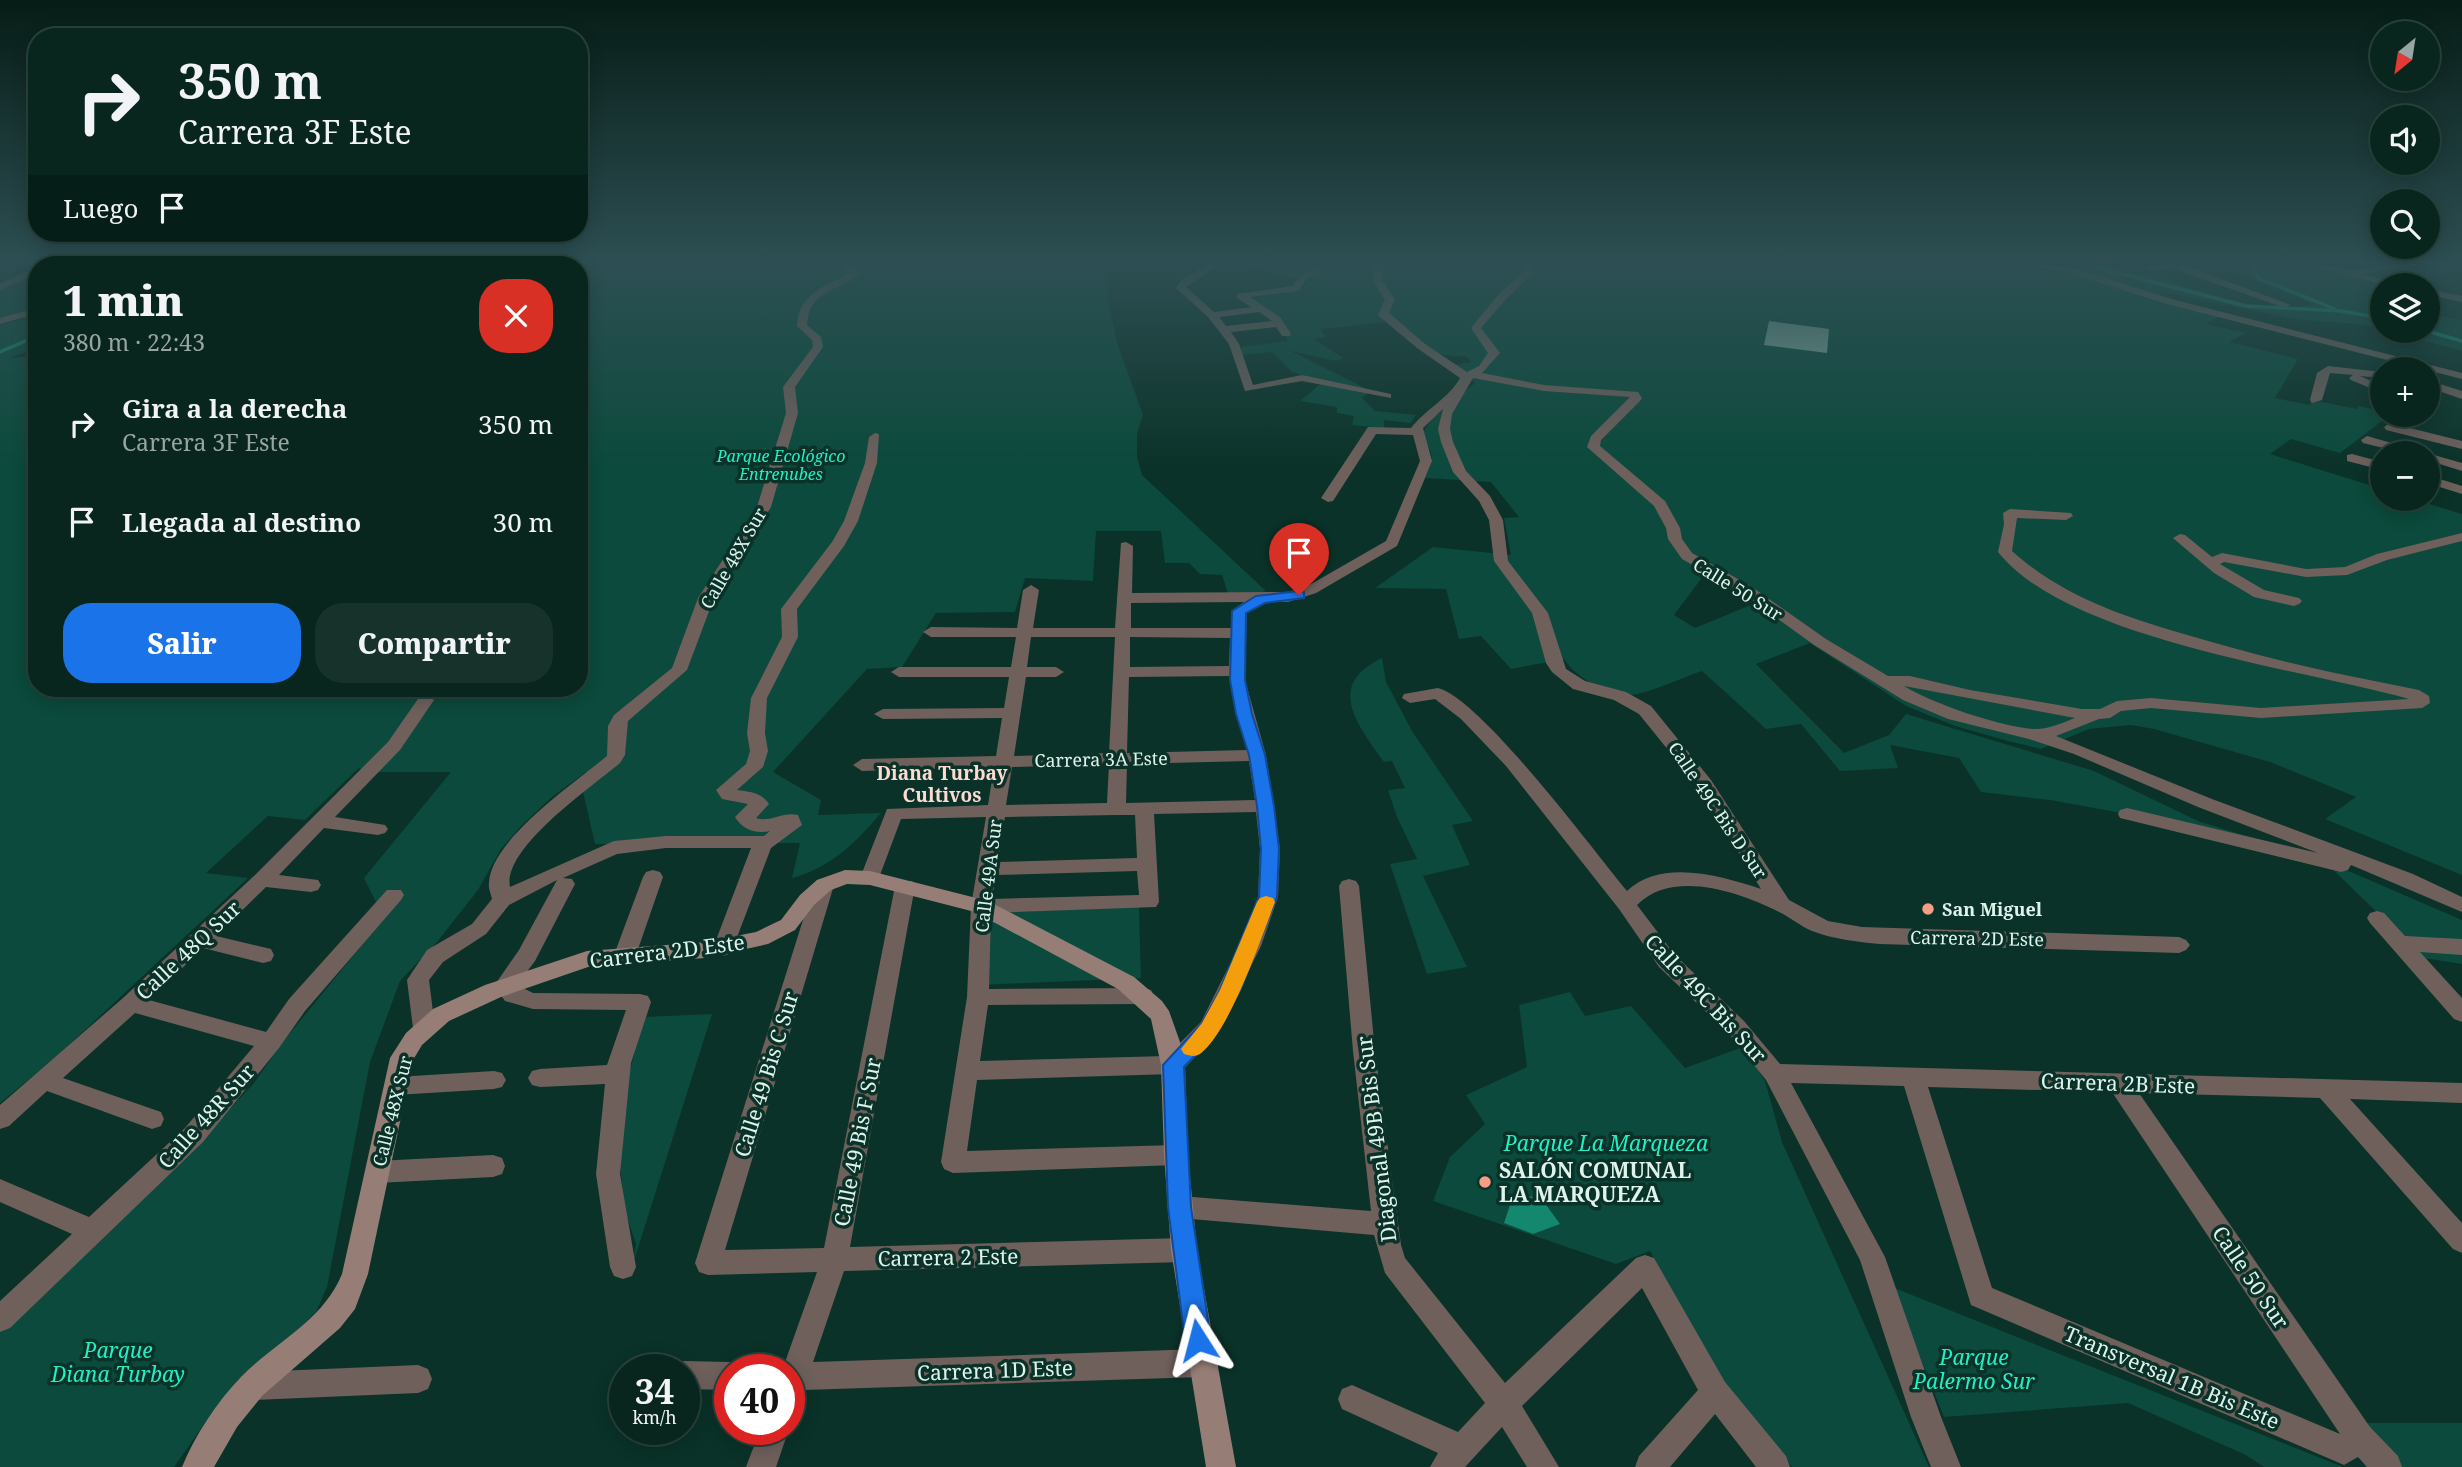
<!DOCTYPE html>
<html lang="es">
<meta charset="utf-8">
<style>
body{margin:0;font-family:"Noto Serif",serif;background:#16322b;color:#f1f3f6;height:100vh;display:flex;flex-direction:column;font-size:26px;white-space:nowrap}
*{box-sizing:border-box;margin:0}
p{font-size:23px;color:#98a5a4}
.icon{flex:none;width:38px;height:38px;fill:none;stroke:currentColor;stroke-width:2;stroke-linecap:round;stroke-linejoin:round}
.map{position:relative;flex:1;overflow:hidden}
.panel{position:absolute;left:28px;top:256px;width:560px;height:441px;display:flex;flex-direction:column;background:#08261e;border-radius:28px;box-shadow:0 4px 18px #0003,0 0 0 2px #29433c}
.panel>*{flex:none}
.hud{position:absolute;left:28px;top:28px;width:560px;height:214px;border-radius:28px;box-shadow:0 4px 18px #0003,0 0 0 2px #29433c;background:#08261e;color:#f1f3f6;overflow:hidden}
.needle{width:46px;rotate:210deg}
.buttons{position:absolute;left:2370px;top:21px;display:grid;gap:14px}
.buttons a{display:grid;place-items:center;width:70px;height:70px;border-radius:50%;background:#08261e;box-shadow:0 4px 18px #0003,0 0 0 2px #29433c;font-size:35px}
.speed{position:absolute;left:609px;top:1354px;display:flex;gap:14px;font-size:35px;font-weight:700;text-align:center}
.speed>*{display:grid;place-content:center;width:91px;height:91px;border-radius:50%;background:#08261e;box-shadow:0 4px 18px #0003,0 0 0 2px #29433c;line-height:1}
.speed small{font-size:18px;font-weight:400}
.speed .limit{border:10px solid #d22;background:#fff;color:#111}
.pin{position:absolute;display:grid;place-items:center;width:60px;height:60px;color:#fff;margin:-72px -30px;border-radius:50% 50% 50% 0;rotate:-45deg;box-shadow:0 0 7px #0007}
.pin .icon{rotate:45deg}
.me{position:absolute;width:77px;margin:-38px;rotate:351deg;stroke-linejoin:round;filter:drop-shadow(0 0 5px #0008)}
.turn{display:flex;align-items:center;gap:24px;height:147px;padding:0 35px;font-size:32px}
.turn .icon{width:91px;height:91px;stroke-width:2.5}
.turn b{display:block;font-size:49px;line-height:60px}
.then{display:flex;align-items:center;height:66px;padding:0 35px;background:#0003;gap:14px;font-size:26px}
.round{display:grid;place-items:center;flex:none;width:74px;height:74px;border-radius:28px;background:#16322b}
.summary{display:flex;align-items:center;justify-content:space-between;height:119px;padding:0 35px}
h1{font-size:42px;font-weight:800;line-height:52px}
.cta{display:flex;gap:14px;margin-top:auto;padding:14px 35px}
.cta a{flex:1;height:80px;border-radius:28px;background:#1a73e8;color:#fff;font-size:28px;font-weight:800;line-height:80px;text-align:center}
.cta a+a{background:#16322b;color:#f1f3f6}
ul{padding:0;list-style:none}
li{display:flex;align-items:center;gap:21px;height:98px;padding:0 35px}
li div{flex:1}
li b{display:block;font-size:26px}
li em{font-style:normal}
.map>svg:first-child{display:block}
.green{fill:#0b4a3c;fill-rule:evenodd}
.water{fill:#13886f}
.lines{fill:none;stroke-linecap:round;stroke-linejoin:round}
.stream{stroke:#13886f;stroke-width:3.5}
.building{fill:#80a79b}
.street{fill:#6f605c;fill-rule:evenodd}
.secondary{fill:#967e77;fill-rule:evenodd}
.route{fill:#1a73e8;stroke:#114b97;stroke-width:2}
.slow{fill:#f59e0b}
.poi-dot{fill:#f49e86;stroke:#0a3228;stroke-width:2.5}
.labels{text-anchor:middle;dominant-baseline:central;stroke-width:7;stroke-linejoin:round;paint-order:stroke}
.far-park-label{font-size:16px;font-style:italic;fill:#23efc5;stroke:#0a3228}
.street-label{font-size:18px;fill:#def3ec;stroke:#0a3228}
.poi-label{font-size:18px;font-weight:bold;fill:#def3ec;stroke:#0a3228;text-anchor:start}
.neighbourhood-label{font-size:19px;font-weight:bold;fill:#fddbd2;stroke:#0a3228}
.near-street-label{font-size:21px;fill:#def3ec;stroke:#0a3228}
.near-park-label{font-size:21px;font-style:italic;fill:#23efc5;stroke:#0a3228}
.near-poi-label{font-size:21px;font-weight:bold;fill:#def3ec;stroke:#0a3228;text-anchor:start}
</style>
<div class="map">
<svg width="2462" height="1467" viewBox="0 0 2462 1467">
<rect width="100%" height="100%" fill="#0a3228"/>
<path class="green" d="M380,264h726l3,40 8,39 26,72 -6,19v23l5,18 124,116 -36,8 -8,-24 -22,-1 -11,-11h-24l-4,-32h-65l-3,50 -68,-3 -10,34 -79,1 -34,54 -35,2 -94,103 48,28 -3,15 63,-2c-25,29 -50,55 -89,65l8,-35 -205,1 -12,-52 21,-20h-18l-34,25 -31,29 -20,23 -23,41 -41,52 -37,39 -30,81 -43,225 -11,25 -109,108 -33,47h-174v-140l223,-211 31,-33 28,-40 102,-125 -20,-40 87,-106h-82l-10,-4 -54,52 -37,-4 -62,57 42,5 -192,179 -56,46v-778l37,-10v33l-28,10 28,-2v332h542v-424z
M1240,264h780l70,15 128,38 -12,7 40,9 -17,9 69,17 -23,39 34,7 3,-5 45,9 1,-3 24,5v4h8l-50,38 -49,-14 -21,15 112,35v10h31l49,15v361l-137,-56 31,-22 -86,-35 -116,-33 -23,-4 -42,4 -48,20 -33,-8 -53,-15 -49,-20 -96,-63 -54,21 88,89 45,-18 17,-21 188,57 104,50 104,32 12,12 -149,-36 -38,-15 -77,-14 -69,-8 -22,-34 -69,-13 8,23 -58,3 -39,-47 -35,5 -64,-58c-15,5 -60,25 -73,24 -23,-1 -53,-17 -65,-36l-53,10 -30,-33 -22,3 -13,-50 -71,-1 58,-41 78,8 -7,-37 15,-1 -28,-35 -66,-4c14,-29 2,-22 -1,-47l7,-11 44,-37 -22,-18 18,-3 -5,-6c-33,3 -47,-15 -71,-35l-75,8 6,8 -13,2 31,19 -8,3 -45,-10 80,40 -9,7 13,13 41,4 -6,8 -26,-3v8l-32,-3 2,-9 -17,-3v-6l-37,-6 24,-20 -32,-9 -20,-20 -30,3 -2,-8 48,-6 -7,-18 -28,-24 28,-7h18l9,-10zM1704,575l49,29 -58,24 -21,-13z
M2071,264h35l20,8 36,5 56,20 35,8 46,2 14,-3 -90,-37 5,-3h74l84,21h-4v44l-24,-5 -65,-5 -132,-28 -1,6 -97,-29z
M37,275v34l-37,10v-29z
M2427,313l35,7v31l-75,-20h40z
M1382,658l4,24 26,49 61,90 -21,4 18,40 -47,11 44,91 -40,7 -37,-110 27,-5 -20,-42 -9,-27 17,-2 -13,-27 -8,1c-27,-38 -59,-77 -2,-104z
M2323,860l139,60v44l-38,-6z
M1139,907l2,71 -161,7 8,-72z
M1570,992l15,24 46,-10 54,62 58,-21 22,34 17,61 147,325h-137l-67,-80 -75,-136 -34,13 -183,-63 17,-44 35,-33 -19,-29 61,-28 -8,-62z
M712,1014l-80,253 4,-23 -11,-33 -5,-46 1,-61 23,-87z
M1892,1287l451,180h-79l-18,-12 -118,-52 -184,14z
M2361,1423h101v44h-65z"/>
<path class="water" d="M1515,1190l29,12 16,22 -27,10 -29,-11z"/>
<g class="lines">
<path class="stream" d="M2083,264l163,42 95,5 41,7
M2253,264l5,14 77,31
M2427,331l35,10
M0,352l37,-16"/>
</g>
<path class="building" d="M1769,321l60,8 -2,24 -63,-8z"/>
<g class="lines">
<path class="street" d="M840,264l14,1 5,9c-22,19 -50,15 -52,51l14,12 2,10 -28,40 3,26 -27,94 -57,91 -27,72 -59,51 -3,34 -5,8c-27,23 -118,85 -110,124l104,-46 52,-5h98l6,-5c-15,3 -27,-1 -35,-14l13,-13 -26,-5 -6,-9 30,-26 4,-13 -3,-18 4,-35 31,-61 -1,-28 51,-67 12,-21 21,-58 4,-26 6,-4 4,1 -2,29 -19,58 -14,25 -47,63 1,28 -31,61 -2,35 3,18 -5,16 -26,23c13,2 24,2 32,14l-13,14c14,5 27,-7 42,-3l4,10 -31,23 -40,105 -7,3 -7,-3 -4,-5 38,-100h-85l-49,6 -54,24 9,1 3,5 -40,77 -18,24 16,8 107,1 8,2 3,6 -20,61 -11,111 16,93 -4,9 -9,3 -9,-3 -4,-9 -14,-93 9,-90 -65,3 -8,-2 -4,-7 4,-7 8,-2 67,-4 19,-55 -93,-1 -28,-8 -11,-15 25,-36 38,-70 -48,25 -23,29 -43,28 -14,18 6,48 -3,6 -8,3 -8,-3 -3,-6 -6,-48 20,-30 45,-26 20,-25c-1,-5 -4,-11 -3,-16 1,-43 87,-101 118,-127l1,-30 6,-11 58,-47 26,-70 59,-91 29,-94 -3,-26 30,-40 -1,-7 -15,-14c2,-33 27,-39 52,-53z
M1208,264l9,2 -31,21 28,25 37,-5 -14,-9v-4l55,-8c12,-17 31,-22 52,-22l-37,14 -8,13 -49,6 30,20 11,17 -1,2h-8l-6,-9 -45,5 8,12 14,41 49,-10 89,19v4l-89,-17 -57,10 -16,-47 -21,-27 -32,-29 5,-8zM1259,312l13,9 -46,5 -7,-9z
M1374,264h10l-1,17 12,19 -6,13 36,31 42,28 12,-6 9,-13 -17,-25 27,-33 27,-25 -3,-6h10l1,9 -27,26 -25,29 19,25 -18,20 62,12 94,7 4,6 -2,3 -39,39 -1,6 65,55 15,27 2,11 10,14 60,34 74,52 62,37h22l60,14 112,19h18l17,-8 34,-3 110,10 148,-9c-107,-30 -341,-59 -411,-147l6,-28 -1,-11 7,-4 61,4 2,3 -7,4 -49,-2 -5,33c50,45 109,65 172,83 50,15 100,28 151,39 28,6 56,11 84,17l10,6 1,7 -8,5 -161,10 -110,-10 -30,3 -11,7 -11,1 -43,17 156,63 201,75 49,23v15l-111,-47 -3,5 -7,2 -221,-54 -2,-4 2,-4 7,-2 191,45 -120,-46 -124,-53 -45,-15 -81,-20 -45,-19 -89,-55 -72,-52 -60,-34 -14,-20 -2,-11 -12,-22 -67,-59 4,-11 39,-39 -86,-6 -71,-13 -21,36 -2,15 3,13 13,29 24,25 13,24 5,41 40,52 18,56 19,12 41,11 25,14 60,74 78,120 39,21 34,6 317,10 7,3 4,5 -4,5 -7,3 -299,-9c-23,-2 -47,-5 -68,-13 -12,-5 -22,-14 -33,-19 -40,-20 -106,-43 -142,-7l38,50 69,66 36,43 682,19v20l-112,-4 112,124v30l-9,-4 -133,-151 -181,-5 231,334 28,29 4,11h-35l-9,-10 -14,8 -373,-160 -67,-219 -113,-3 94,174 56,160 20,50h-30l-20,-50 -51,-157 -94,-180 -38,-47 -69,-66 -40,-58 -113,-143 -45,-47 -26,-20 -25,4 -8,-5 2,-4 34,-6c43,11 156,163 189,203 34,-33 95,-15 134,-2l-63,-102 -59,-73 -25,-14 -41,-11 -21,-17 -6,-9 -14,-50 -38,-52 -5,-41 -10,-19 -26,-29 -12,-30 -3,-13 5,-20 -20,19 9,33 -35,85 -81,47 -28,9h-21l-20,11 -2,67 21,75 8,51 6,43 -2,48 -17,49 -44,88 -36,38 -8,2 -196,6 -10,71 209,-6 9,3 3,7 -3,7 -9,3 -223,8 -9,-4 -3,-7 26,-165 4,-91 15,-89 -85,2 -24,64h-14l-3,-5 27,-69 101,-4 6,-38 -132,4 -9,-6 9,-6 134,-3 6,-38 -119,1 -9,-5 9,-5 121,-1 5,-31h-110l-8,-5 8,-5h112l5,-30h-85l-8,-5 8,-5 86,1 6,-38 8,-5 8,5 -6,38h82l6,-85 5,-1 7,4 -1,47 155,-1 19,-5 80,-46 34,-80 -7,-26 -37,-1 -43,67 -5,1 -7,-4 47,-71 43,1c15,-19 38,-30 49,-50l-43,-30 -38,-32 -1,-2 7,-14 -12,-19zM1244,602l-13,9v17h-100v-25zM1031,637h84l-6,116 -95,3 12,-79h30l8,-5 -8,-5h-29zM1130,637l100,1 -1,28 -99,1zM1229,676l18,74 -120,3 2,-76zM1904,686l171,32c-13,5 -28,12 -42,11 -35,-3 -99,-25 -129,-43zM1249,761l6,39 -129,3 1,-39zM1109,764l-2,39 -101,2 6,-38zM1256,812l4,37 -2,48 -19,49 -38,76 -34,34 -187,5 8,-56 155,-1 8,-2 3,-6 -3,-6 -8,-2 -154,1 2,-76 165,-6 3,-5 -5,-88zM1117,815h18l2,43 -139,4 7,-45zM1137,871l2,24 -147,4 4,-24zM1928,1087l184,5 228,342 -348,-146z
M2026,264l47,4 102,32 287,73v6l-295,-75 -98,-31z
M2160,264h29l-3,2 105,39 -9,2 -110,-39 -21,3 -5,-3z
M2304,264h17l30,7 46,-7h29l-64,10 39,11h-16z
M37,267v7l-37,16v-7z
M2427,289l35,7v6l-35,-7z
M37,308v6l-37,10v-6z
M2328,366l54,6v6l-22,-2 22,10v7l-31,-13 -2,-2 4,-3 -23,-2 -8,27 -10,3 -2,-3 7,-27z
M2427,380l35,11v8l-35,-12z
M2390,423l72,18v8l-76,-19 -2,-3z
M2367,436l95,27v8l-35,-11v-7h-23l-41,-10 -2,-3z
M2352,454l30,8v8l-35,-9v-6z
M2427,475l35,11v8l-35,-11z
M2462,533v8l-75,19 -40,15 -41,2 -82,-15 -4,2 44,26 35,8 3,3 -3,3 -5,2 -40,-9 -40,-24 -41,-35 7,-4 5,1 27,22 10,-4 84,16 39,-2 32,-13z
M426,695l8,5 -34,50 -65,67 50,8 3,4 -3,4 -7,2 -54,-7 -45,47 39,5 3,5 -3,5 -7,2 -45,-5 -50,49 55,13 3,6 -3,6 -8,2 -60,-15 -54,52 117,32 23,-33 98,-109h14l3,5 -3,5 -96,111 -26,37 -76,94 -193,186 -10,4v-31l72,-67 -72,-32v-23l89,38 96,-89 69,-82 -119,-33 -72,65 98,34 3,7 -3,7 -9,3 -105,-38 -38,35 -9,3v-24l123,-107 132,-123 133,-133 32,-46z
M653,870l7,2 3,5 -27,78 -3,6 -8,2 -8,-2 -3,-6 29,-78 3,-5z
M824,878l7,2 3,5 -109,365 99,-2 71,-362 3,-5h14l3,5 -65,361 334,-9 9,4 4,8 -4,8 -9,4 -340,9 -31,91 388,-13 10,4 4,10 -4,10 -10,4 -397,13 -5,11 -10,4v-35h-11l6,-5 33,-93 -109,3 -9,-3 -4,-9 119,-378 3,-5z
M1349,879l7,2 3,5 16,165 26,194 4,13 100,125 131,-125 9,-3 9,3 71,124 61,74 4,11h-34l-41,-53 -45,53h-35l4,-11 59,-66 -56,-102 -120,118 37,61h-32l-25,-40 -37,40h-35l8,-14 -96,-44 -4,-10 4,-10 10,-4 106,47 27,-29 -100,-130 -11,-38 -194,-17 -9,-3 -4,-8 4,-8 9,-3 191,15 -18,-160 -14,-165 3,-5z
M2377,911l7,2 21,23 57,3v16l-42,-3 42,46v24l-8,-3 -84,-96 -3,-5 3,-5z
M494,1071l8,2 4,7 -4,7 -8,2 -98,6 -8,-2 -4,-7 4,-7 8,-2z
M493,1155l9,3 3,8 -3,8 -9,3 -116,6 -9,-3 -3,-8 3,-8 9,-3z
M684,1361l46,1 10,4 2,4h-12v20l-46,-1v-19h-12l2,-5z
M418,1365l10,4 4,10 -4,10 -10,4 -166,7 -10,-4 -4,-10 4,-10 10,-4z
M760,1430l29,-1 -13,38h-30z"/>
<path class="secondary" d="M845,870l25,1 118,30 146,76 28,24 7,10 11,31 5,23 3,90 9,95 39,217h-30l-35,-217 -7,-95 -3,-90 -10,-46 -33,-30 -143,-77 -105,-27 -23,-1 -16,6 -17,15 -19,25 -27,14 -63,14 -117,9 -87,30 -52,24 -27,24 -9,15 -45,214 -13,35 -15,19 -78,68 -25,31 -23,40h-32c13,-32 35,-65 59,-90 34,-35 82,-56 101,-103l48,-216 16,-25 27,-24 52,-24 102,-34 118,-9 51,-10 25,-12 19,-25 17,-15z"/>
</g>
<linearGradient id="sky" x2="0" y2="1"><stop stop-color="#061c16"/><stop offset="0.56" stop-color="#2d4f53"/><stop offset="1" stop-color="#2d4f53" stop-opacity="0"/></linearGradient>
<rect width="2462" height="469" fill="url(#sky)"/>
<path class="route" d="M1299,591l5,1v6l-39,5 -19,10 -1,67 7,34 13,41 9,51 5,43 -2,48 -37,94 -24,43 -32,33 7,140 20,133 -4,9 -9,3 -9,-3 -4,-9 -17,-133 -5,-142 39,-42 18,-33 39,-93 2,-48 -4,-43 -8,-51 -13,-41 -6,-34 2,-69 24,-15z"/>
<path class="slow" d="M1266,896l7,2 2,4c-14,37 -45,129 -75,152 -5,3 -10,2 -16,0l-3,-5 21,-26 18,-33 37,-88 3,-4z"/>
<g class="poi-dot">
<circle cx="1928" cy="909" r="7"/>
<circle cx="1485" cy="1182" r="7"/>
</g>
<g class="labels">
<g class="far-park-label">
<text x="781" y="456">Parque Ecológico<tspan x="781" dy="18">Entrenubes</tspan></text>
</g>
<g class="street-label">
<text transform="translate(733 558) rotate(-60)">Calle 48X Sur</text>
<text transform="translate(1738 589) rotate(32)">Calle 50 Sur</text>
<text transform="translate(1101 759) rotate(-1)">Carrera 3A Este</text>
<text transform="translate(1718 810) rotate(56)">Calle 49C Bis D Sur</text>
<text transform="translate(988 876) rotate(-83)">Calle 49A Sur</text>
<text transform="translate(1977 938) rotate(1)">Carrera 2D Este</text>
<text transform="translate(392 1111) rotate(-76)">Calle 48X Sur</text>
</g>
<g class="poi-label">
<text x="1942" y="909">San Miguel</text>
</g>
<g class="neighbourhood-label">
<text x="942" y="773">Diana Turbay<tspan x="942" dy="22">Cultivos</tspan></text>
</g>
<g class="near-street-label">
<text transform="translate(188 950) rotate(-43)">Calle 48Q Sur</text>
<text transform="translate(667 951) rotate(-7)">Carrera 2D Este</text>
<text transform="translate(1706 998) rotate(47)">Calle 49C Bis Sur</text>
<text transform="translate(766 1074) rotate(-73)">Calle 49 Bis C Sur</text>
<text transform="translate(2118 1083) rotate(2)">Carrera 2B Este</text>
<text transform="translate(206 1116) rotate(-48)">Calle 48R Sur</text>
<text transform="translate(1376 1139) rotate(-97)">Diagonal 49B Bis Sur</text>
<text transform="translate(857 1142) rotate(-79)">Calle 49 Bis F Sur</text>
<text transform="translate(948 1257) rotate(-1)">Carrera 2 Este</text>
<text transform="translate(2251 1277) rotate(56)">Calle 50 Sur</text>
<text transform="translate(995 1370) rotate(-2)">Carrera 1D Este</text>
<text transform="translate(2172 1377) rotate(23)">Transversal 1B Bis Este</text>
</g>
<g class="near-park-label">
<text x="1606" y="1143">Parque La Marqueza</text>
<text x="118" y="1350">Parque<tspan x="118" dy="24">Diana Turbay</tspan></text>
<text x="1974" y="1357">Parque<tspan x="1974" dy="24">Palermo Sur</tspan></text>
</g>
<g class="near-poi-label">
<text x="1499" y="1170">SALÓN COMUNAL<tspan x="1499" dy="24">LA MARQUEZA</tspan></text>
</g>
</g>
</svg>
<div class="buttons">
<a><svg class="needle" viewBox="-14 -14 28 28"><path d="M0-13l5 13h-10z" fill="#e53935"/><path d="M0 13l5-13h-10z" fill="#98a5a4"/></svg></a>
<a><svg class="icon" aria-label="sound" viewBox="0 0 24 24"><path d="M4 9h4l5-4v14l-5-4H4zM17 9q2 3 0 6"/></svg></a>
<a><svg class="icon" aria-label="search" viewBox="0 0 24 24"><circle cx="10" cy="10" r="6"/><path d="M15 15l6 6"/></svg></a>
<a><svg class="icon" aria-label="layers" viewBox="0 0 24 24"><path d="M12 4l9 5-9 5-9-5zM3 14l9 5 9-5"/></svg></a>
<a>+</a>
<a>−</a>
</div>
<div class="speed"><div>34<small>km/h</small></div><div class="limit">40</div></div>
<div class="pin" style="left:1299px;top:595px;background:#d93025"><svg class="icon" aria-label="arrive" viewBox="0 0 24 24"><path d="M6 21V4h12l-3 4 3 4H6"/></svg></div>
<svg class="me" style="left:1198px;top:1340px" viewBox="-20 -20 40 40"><path d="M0-17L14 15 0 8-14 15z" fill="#1a73e8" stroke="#fff" stroke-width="4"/></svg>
<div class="hud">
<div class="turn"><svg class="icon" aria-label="right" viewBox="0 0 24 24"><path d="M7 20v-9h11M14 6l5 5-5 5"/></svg><div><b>350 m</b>Carrera 3F Este</div></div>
<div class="then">Luego<svg class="icon" aria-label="arrive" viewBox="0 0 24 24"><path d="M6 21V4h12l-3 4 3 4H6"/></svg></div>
</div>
<section class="panel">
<div class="summary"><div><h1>1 min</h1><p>380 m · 22:43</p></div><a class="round" style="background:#d93025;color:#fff"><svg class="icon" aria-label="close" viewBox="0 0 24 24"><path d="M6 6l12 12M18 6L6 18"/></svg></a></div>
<ul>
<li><svg class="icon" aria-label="right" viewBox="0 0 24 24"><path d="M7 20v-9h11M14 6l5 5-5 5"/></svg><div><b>Gira a la derecha</b><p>Carrera 3F Este</p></div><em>350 m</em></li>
<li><svg class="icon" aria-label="arrive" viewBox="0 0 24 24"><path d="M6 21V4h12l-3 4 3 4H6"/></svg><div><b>Llegada al destino</b></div><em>30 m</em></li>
</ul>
<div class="cta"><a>Salir</a><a>Compartir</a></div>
</section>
</div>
